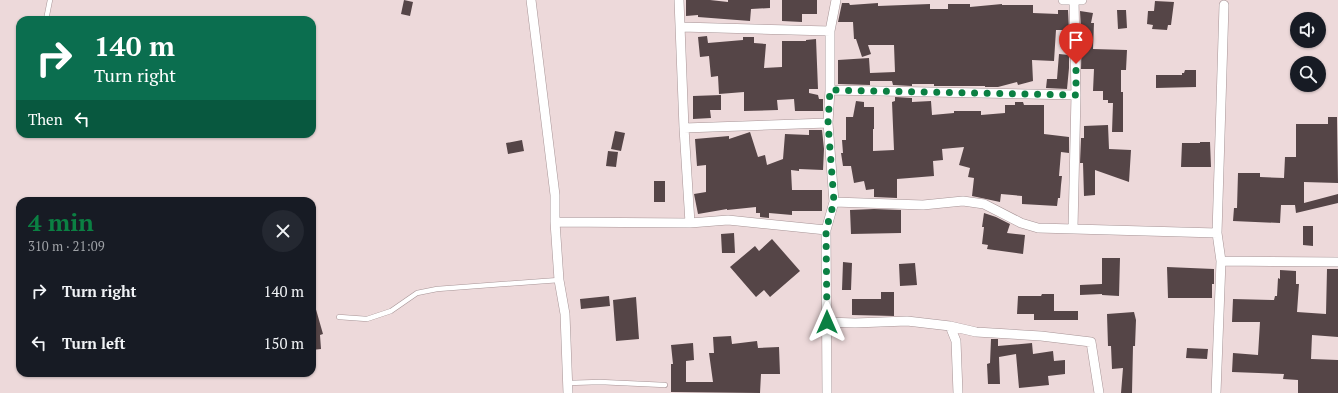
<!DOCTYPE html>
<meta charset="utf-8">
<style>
body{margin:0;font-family:"PT Serif",serif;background:#242831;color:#f1f3f6;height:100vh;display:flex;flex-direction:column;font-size:15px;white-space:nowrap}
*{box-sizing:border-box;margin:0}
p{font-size:13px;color:#9ea1a6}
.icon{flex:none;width:22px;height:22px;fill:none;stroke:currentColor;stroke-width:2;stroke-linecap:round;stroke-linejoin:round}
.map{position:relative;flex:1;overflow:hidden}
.sheet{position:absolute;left:16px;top:197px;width:300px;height:180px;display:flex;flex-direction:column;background:#171b24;border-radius:12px;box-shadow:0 1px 3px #0004}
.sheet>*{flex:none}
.guide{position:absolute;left:16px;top:16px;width:300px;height:122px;border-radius:12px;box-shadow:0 1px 3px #0004;background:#0b6e4f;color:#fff;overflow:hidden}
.buttons{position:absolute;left:1290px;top:12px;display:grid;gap:8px}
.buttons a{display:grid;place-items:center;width:36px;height:36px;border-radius:50%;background:#171b24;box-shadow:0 1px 3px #0004;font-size:20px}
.pin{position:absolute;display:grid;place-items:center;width:34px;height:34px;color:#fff;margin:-41px -17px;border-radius:50% 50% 50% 0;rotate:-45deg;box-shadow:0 0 4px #0007}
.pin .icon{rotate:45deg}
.me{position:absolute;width:44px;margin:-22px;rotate:0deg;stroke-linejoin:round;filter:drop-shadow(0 0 3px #0008)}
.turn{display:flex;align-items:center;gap:14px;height:84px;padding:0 12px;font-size:18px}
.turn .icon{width:52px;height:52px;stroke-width:2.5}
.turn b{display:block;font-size:28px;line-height:34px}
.then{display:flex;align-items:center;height:38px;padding:0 12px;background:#0003;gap:8px;font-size:15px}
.round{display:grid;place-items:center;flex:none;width:42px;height:42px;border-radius:21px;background:#242831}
.head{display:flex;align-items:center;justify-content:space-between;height:68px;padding:0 12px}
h1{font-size:24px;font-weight:800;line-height:30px;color:#0b8043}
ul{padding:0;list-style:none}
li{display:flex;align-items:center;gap:12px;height:52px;padding:0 12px}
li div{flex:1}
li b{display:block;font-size:15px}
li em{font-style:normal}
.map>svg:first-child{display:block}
.building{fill:#554547}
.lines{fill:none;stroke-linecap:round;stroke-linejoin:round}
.service-casing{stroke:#a79496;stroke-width:5.5}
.minor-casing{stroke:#a79496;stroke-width:10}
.service{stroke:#fff;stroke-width:4.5}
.minor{stroke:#fff;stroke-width:9}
.route{stroke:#0b8043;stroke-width:7;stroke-dasharray:0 12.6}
</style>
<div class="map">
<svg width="1338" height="393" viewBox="0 0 1338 393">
<rect width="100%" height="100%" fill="#edd9da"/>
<path class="building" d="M404,0l9,2 -3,14 -9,-2z
M686,0h24l18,2v-2h42v8l-19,1 -1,12 -52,-4v-2l-12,1z
M782,0h35v14h-15v8l-20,-1z
M1155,1l19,1 -3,23h-3l-1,5 -15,-1 1,-4 -6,-1 1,-13h6z
M842,3h7l1,2 28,-2v3l52,-2v5h18v-5h22v3l32,-3v1h31v8l25,1v-4h10l1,20h-13l-2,31 -22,-1 1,21 -15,4 -1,-3 -19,5h-13v-1h-51v-2h-22v2l-19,-1 -1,-4h-22v4l-32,-1v-24l31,-2 1,15 25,-1 -1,-27h-26l3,9 -9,3 -6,-18h-2l-1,-17h-15z
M1117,10h9l1,18 -9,1z
M1080,11l13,2 -2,10h3l-1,26 34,1 -1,20h-5v22h2v40h-11l1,-29h-5v-3h-5v-9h-10l1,-22h-13l1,-39h-1z
M707,36l1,7 35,-3v-3h11v6l12,1 -2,24 18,-1v-26h24v-1l10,-1 2,50h-9v4l9,2 1,4h4v12h-28l-1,-12 -17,1 1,10 -34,1v-19l-25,2 -1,-18 -7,1 -2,-21 -9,1 -2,-20z
M1059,54l10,1v13l-2,21 -21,-1 1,-9h10z
M1185,70h11v17l-40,1v-13h26v-2h2z
M721,95v15h-11l1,8 -18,1v-23z
M895,97l17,1v4l19,-1 1,14 22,-2v-2h27v4l24,-2v-8h10v-3h8l1,3h20v29l25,3v16l-8,-1 -2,24h3l-1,9 -1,13h-2l-1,8 -35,-2v-8l-21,-2 -1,8 -28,-6 2,-18 -6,-1 2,-9 -11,-3 5,-18 -22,2 1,11 -10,1 1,15 -37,3v19l-23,-1v-8l-8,1 -2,-9 -10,2 -3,-17h-8l-2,-13h2l-1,-13h4v-23h7l3,-16 8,1v5h10v22h-1v22l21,-1 -2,-48 3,-1z
M1328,117h9l1,66 -34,-1v21l34,-9v9l-42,10 -1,-8h-14l-1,18 -47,-2 1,-13h3l1,-35h22v4l24,1 1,-21h11v-33h32z
M1108,125l1,24 22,1 -2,32 -34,-12v25l-11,1 -1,-33h-3l1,-25h3v-12z
M809,130h13l2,19 -1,21 -24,-1v2l-8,-1 1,20h30v21h-30v4l-23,-2v5l-9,-1v-4h-4v-6l-29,3v-1l-29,5 -4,-20 12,-2v-27l-9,1 -2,-27 34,-3v3l21,-7 8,25 7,-2 2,10 16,-6 2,-25 24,1z
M615,131l10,2 -4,18 -10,-2z
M522,140l2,11 -16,3 -2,-11z
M1200,142h10l1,25h-30l1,-24h18z
M608,151l10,1 -2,15 -10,-1z
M654,181h11v21h-11z
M874,209l27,1v23l-50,1 -1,-24z
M984,213l12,4 14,7 -3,9 18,2 -2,19 -36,-5 1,-4 -6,-1 2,-17h-2z
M1303,226h10v20l-10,-1z
M734,233l1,20h-13l-1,-19z
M772,239l28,32 -30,26 -6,-7 -8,7 -26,-30 25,-21 4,5z
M1102,258h18l-1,38 -17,-1v-1l-22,1v-10l22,-1z
M843,262l9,1 -1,27h-9z
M915,263l2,22 -17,1 -1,-22z
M1167,267l47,2v15h-2v14h-44z
M1327,269h11v68l-26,-2 -1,24 27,1v33h-40v-13l-15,-1 1,-5 -52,-2 1,-19 25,2 2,-33h-28l1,-23 41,1 1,-4h2l1,-18 2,1v-9l16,1v13h3l-2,28 29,2z
M881,292h13v24l-42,-1v-16h29z
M1042,294h12v17h24v9h-44v-6h-17l1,-18h23z
M609,296l1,10 -29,3 -1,-10z
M636,297l3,42 -23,2 -3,-41z
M312,306h3l8,28 -3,1 1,14 -9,1z
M1134,312l2,8 -1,26h-2l-1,47h-11l2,-25 -11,1 -1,-23h-3l-1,-32z
M731,336l1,8 25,-3 1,7 21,-1 1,27h-19l-1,19 -89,-1v-28h2l-2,-19 22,-2 1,17 -8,1v21h27l-4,-29h5l-1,-16z
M991,339h7v7l34,-3 1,11 20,-3 1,10 11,-1v14l-17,2 1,9 -30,3 -3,-34 -17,3 1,27h-12l-1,-20 3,-1z
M1187,348l21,1 -1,10 -21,-1z"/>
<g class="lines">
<g class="service-casing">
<path id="service" d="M46,20l4,-20
M339,317l28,2 24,-8 26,-18 20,-4 122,-9
M568,383l32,-1 65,3"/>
</g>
<g class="minor-casing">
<path id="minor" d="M531,0l24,195v27l4,58 6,34 3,79
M679,0l5,128 6,95 38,-3 98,10
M1063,0h19
M681,27l149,4 6,-31
M830,31v59l-2,33 6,79
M830,90l246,5
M684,128l144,-5
M555,222l135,1
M1073,228l3,-133 -2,-95
M1221,261l117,1
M827,322l28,1 52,-2 43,5 6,15 2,52
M950,326l26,6 65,4 50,6 8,51
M827,393l-1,-163 8,-28 89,3 40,-4 21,3 37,19 17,5 179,5
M1216,393l5,-132 -4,-28 7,-228"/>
</g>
<use href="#service" class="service"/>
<use href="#minor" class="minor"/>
</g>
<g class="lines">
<path class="route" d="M827,322l-1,-92 8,-28 -6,-79 2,-33 246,5v-31"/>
</g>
</svg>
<div class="buttons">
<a><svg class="icon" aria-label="sound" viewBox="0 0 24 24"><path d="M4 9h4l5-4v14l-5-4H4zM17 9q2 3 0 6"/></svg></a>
<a><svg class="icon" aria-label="search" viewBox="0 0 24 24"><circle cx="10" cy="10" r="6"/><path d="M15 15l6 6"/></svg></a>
</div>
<div class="pin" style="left:1076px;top:64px;background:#d93025"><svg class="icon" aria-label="arrive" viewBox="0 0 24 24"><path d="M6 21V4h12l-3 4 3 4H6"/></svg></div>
<svg class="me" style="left:827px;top:322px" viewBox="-20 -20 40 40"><path d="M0-17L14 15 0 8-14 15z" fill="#0b8043" stroke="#fff" stroke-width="4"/></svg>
<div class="guide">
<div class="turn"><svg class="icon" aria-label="right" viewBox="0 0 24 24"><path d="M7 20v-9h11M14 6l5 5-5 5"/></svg><div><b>140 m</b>Turn right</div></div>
<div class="then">Then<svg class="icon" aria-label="left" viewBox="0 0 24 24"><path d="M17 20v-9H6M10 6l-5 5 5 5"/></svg></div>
</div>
<section class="sheet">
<div class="head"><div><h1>4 min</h1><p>310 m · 21:09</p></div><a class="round"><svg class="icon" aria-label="close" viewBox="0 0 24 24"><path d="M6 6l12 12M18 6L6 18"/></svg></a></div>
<ul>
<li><svg class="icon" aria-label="right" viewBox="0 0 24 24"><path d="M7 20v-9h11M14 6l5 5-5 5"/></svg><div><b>Turn right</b></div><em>140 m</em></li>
<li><svg class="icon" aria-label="left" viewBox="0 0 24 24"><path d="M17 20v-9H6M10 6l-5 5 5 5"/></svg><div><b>Turn left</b></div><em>150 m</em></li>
</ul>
</section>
</div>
